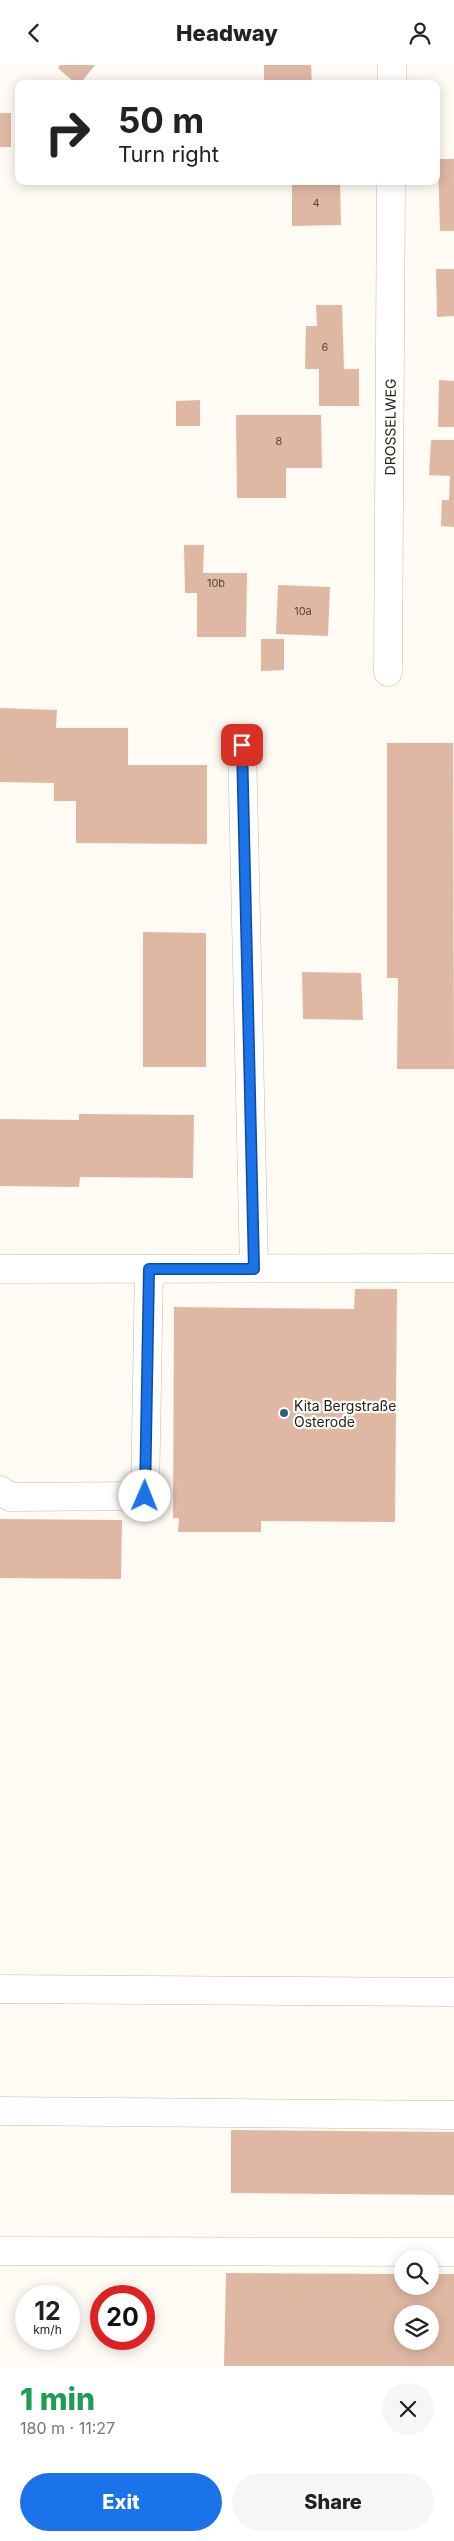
<!DOCTYPE html>
<meta charset="utf-8">
<style>
body{margin:0;font-family:Inter,sans-serif;background:#f6f6f6;color:#222;height:100vh;display:flex;flex-direction:column;font-size:19px;white-space:nowrap}
*{box-sizing:border-box;margin:0}
p{font-size:16px;color:#767676}
.icon{flex:none;width:28px;height:28px;fill:none;stroke:currentColor;stroke-width:2;stroke-linecap:round;stroke-linejoin:round}
.map{position:relative;height:2301px;overflow:hidden}
.side{display:flex;flex-direction:column;background:#fff;flex:1}
.side>*{flex:none}
.hud{position:absolute;left:15px;top:15px;width:425px;height:105px;border-radius:10px;box-shadow:0 2px 12px #0003;background:#fff;color:#222;overflow:hidden}
.fabs{position:absolute;left:394px;top:2185px;display:grid;gap:10px}
.fabs a{display:grid;place-items:center;width:45px;height:45px;border-radius:50%;background:#fff;box-shadow:0 2px 12px #0003;font-size:25px}
.speed{position:absolute;left:15px;top:2220px;display:flex;gap:10px;font-size:25px;font-weight:700;text-align:center}
.speed>*{display:grid;place-content:center;width:65px;height:65px;border-radius:50%;background:#fff;box-shadow:0 2px 12px #0003;line-height:1}
.speed small{font-size:12px;font-weight:400}
.speed .limit{border:8px solid #d22;background:#fff;color:#111}
.pin{position:absolute;display:grid;place-items:center;width:42px;height:42px;color:#fff;margin:-21px;border-radius:10px;box-shadow:0 2px 8px #0006}
.me{position:absolute;width:55px;margin:-28px;rotate:1deg;stroke-linejoin:round;filter:drop-shadow(0 0 4px #0008)}
.turn{display:flex;align-items:center;gap:18px;height:105px;padding:0 20px;font-size:22px}
.turn .icon{width:65px;height:65px;stroke-width:2.5}
.turn b{display:block;font-size:35px;line-height:42px}
.round{display:grid;place-items:center;flex:none;width:52px;height:52px;border-radius:26px;background:#f6f6f6}
.head{display:flex;align-items:center;justify-content:space-between;height:85px;padding:0 20px}
h1{font-size:30px;font-weight:800;line-height:38px;color:#1e9e55}
.action{display:flex;gap:10px;margin-top:auto;padding:10px 20px}
.action a{flex:1;height:58px;border-radius:30px;background:#1a73e8;color:#fff;font-size:20px;font-weight:800;line-height:58px;text-align:center}
.action a+a{background:#f6f6f6;color:#222}
header{display:flex;justify-content:space-between;align-items:center;height:65px;padding:0 20px;background:#fff;font-size:22px;font-weight:800}
.map>svg:first-child{display:block}
.building{fill:#dfb8a4;fill-rule:evenodd}
.lines{fill:none;stroke-linecap:round;stroke-linejoin:round}
.minor-casing{stroke:#caba9a;stroke-width:29}
.minor{stroke:#fff;stroke-width:28}
.route-casing{stroke:#114b97;stroke-width:12}
.route{stroke:#1a73e8;stroke-width:9}
.poi-dot{fill:#2c607c;stroke:#fff;stroke-width:2}
.labels{text-anchor:middle;dominant-baseline:central;stroke-width:4.5;stroke-linejoin:round;paint-order:stroke}
.number-label{font-size:11px;fill:#554739}
.street-label{font-size:14px;fill:#272115;stroke:#fff}
.poi-label{font-size:14px;fill:#272115;stroke:#fff;text-anchor:start}
</style>
<header><svg class="icon" aria-label="back" viewBox="0 0 24 24"><path d="M15 5l-7 7 7 7"/></svg>Headway<svg class="icon" aria-label="person" viewBox="0 0 24 24"><circle cx="12" cy="8" r="4"/><path d="M4 21q1-7 8-7t8 7"/></svg></header>
<div class="map">
<svg width="454" height="2301" viewBox="0 0 454 2301">
<rect width="100%" height="100%" fill="#fefaf4"/>
<path class="building" d="M60,0h35l-15,19h-4l-18,-16z
M264,0h47l1,19h-48z
M0,48h11v34h-11z
M438,94h16v72h-14z
M292,116h48l1,44 -49,1z
M436,204h18v47l-17,1z
M316,240h26l2,64h15v37h-40v-37h-14l1,-43h11z
M439,315l15,1v46h-16z
M200,335v26h-24v-25z
M236,350h85l1,53h-36v30h-49z
M431,375h23v87l-13,-1 1,-26h7l1,-24 -21,-1z
M184,480h20l-1,28h44l-1,64h-49v-44h-12z
M278,520l52,2 -2,49 -52,-2z
M261,574h23v31l-23,1z
M0,643l57,2 -1,18h72v37h79v79l-131,-1v-42h-22v-18l-54,-1z
M387,678h66l1,326h-57l1,-91h-11z
M143,867l63,1v134h-63z
M302,907l59,1 2,47 -60,-1z
M79,1049l115,1 -1,63 -113,-1 -1,10 -79,-1v-67l79,1z
M355,1224h42l-2,233 -134,-1v11h-83l1,-14h-6l1,-211 180,2z
M0,1454l122,1 -1,59 -121,-1z
M231,2065l223,2v63l-223,-2z
M226,2208l176,1v12h28v-12h24v92h-230zM402,2249h28v27h-28z"/>
<g class="lines">
<g class="minor-casing">
<g id="minor">
<path d="M392,19v-19"/>
<path id="s1" d="M388,607l3,-491"/>
<path d="M242,680l12,523"/>
<path d="M0,1204l454,-1"/>
<path d="M0,1425l10,7 135,-1 4,-227"/>
<path d="M0,1924l454,3"/>
<path d="M0,2046l454,4"/>
<path d="M0,2186l454,1"/>
</g>
</g>
<use href="#minor" class="minor"/>
</g>
<g class="lines">
<g class="route-casing">
<path id="route" d="M145,1431l4,-227h105l-12,-524"/>
</g>
<use href="#route" class="route"/>
</g>
<circle class="poi-dot" cx="284" cy="1348" r="5"/>
<g class="labels">
<g class="number-label">
<text x="316" y="138">4</text>
<text x="325" y="282">6</text>
<text x="279" y="376">8</text>
<text x="216" y="518">10b</text>
<text x="303" y="546">10a</text>
</g>
<g class="street-label">
<text stroke="none"><textPath href="#s1" startOffset="245">DROSSELWEG</textPath></text>
</g>
<g class="poi-label">
<text x="294" y="1340">Kita Bergstraße<tspan x="294" dy="16">Osterode</tspan></text>
</g>
</g>
</svg>
<div class="fabs">
<a><svg class="icon" aria-label="search" viewBox="0 0 24 24"><circle cx="10" cy="10" r="6"/><path d="M15 15l6 6"/></svg></a>
<a><svg class="icon" aria-label="layers" viewBox="0 0 24 24"><path d="M12 4l9 5-9 5-9-5zM3 14l9 5 9-5"/></svg></a>
</div>
<div class="speed"><div>12<small>km/h</small></div><div class="limit">20</div></div>
<div class="pin" style="left:242px;top:680px;background:#d93025"><svg class="icon" aria-label="arrive" viewBox="0 0 24 24"><path d="M6 21V4h12l-3 4 3 4H6"/></svg></div>
<svg class="me" style="left:145px;top:1431px" viewBox="-20 -20 40 40"><circle r="19" fill="#fff"/><path d="M0-13L10 11 0 6-10 11z" fill="#1a73e8"/></svg>
<div class="hud">
<div class="turn"><svg class="icon" aria-label="right" viewBox="0 0 24 24"><path d="M7 20v-9h11M14 6l5 5-5 5"/></svg><div><b>50 m</b>Turn right</div></div>
</div>
</div>
<section class="side">
<div class="head"><div><h1>1 min</h1><p>180 m · 11:27</p></div><a class="round"><svg class="icon" aria-label="close" viewBox="0 0 24 24"><path d="M6 6l12 12M18 6L6 18"/></svg></a></div>
<div class="action"><a>Exit</a><a>Share</a></div>
</section>
